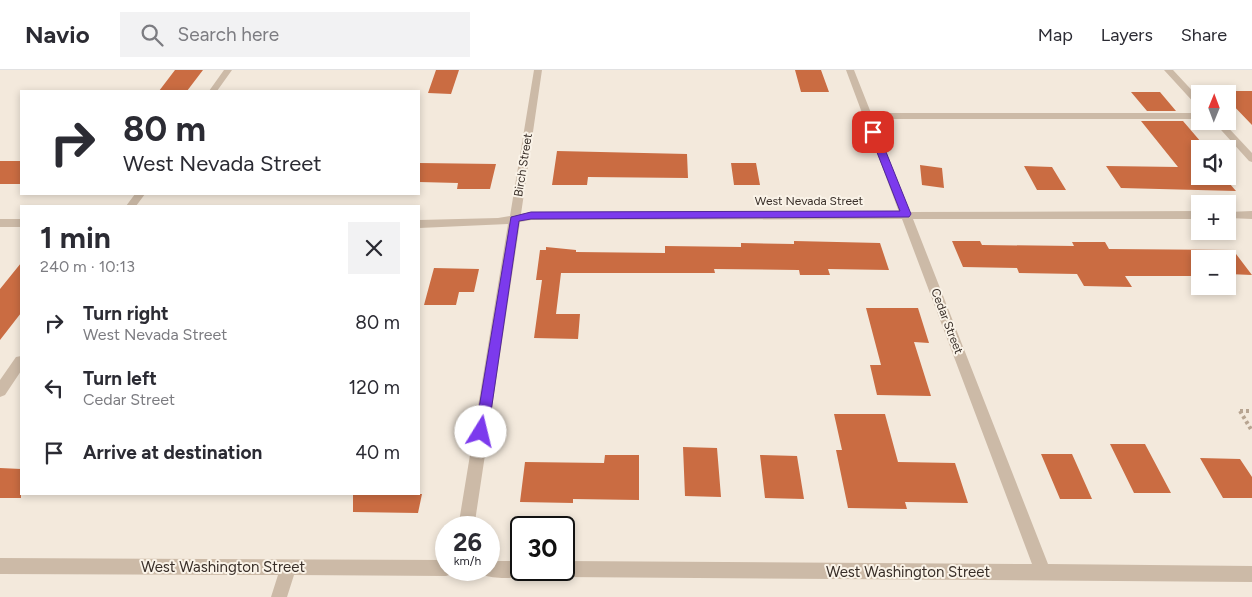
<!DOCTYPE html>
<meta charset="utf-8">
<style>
body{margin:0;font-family:Figtree,sans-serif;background:#f2f2f3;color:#2b2b33;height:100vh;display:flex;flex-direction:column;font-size:19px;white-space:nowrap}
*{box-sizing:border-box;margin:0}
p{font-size:16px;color:#7c7c81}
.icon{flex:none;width:28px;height:28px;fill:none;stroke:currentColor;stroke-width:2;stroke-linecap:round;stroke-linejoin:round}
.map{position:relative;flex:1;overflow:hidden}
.sheet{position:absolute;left:20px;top:135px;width:400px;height:290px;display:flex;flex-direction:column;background:#fff;border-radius:0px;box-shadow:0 2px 8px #0003}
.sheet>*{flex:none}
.hud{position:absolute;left:20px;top:20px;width:400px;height:105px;border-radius:0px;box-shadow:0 2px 8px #0003;background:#fff;color:#2b2b33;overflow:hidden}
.needle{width:32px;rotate:1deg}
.buttons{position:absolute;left:1191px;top:15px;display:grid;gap:10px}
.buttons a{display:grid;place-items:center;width:45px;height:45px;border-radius:0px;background:#fff;box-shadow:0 2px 8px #0003;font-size:25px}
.speed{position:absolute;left:435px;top:446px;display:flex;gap:10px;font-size:25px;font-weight:700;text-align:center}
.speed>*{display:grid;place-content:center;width:65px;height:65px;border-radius:50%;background:#fff;box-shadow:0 2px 8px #0003;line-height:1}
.speed small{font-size:12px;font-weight:400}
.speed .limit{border:2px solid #111;border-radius:8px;background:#fff;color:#111}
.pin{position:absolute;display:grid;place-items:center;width:42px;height:42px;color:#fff;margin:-21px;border-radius:10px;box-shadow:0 2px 8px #0006}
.me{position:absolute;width:55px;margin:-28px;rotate:9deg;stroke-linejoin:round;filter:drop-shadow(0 0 4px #0008)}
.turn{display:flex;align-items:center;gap:18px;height:105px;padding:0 20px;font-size:22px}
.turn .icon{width:65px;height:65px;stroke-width:2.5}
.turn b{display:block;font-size:35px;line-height:42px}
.round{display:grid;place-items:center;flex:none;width:52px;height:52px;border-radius:0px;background:#f2f2f3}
.summary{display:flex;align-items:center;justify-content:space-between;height:85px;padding:0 20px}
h1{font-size:30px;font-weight:700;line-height:38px}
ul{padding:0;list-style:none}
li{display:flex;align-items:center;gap:15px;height:65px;padding:0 20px}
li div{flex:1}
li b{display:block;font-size:19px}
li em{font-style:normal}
header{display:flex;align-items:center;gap:30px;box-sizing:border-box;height:70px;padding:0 25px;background:#fff;border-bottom:1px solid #e1e1e2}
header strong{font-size:24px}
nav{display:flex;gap:28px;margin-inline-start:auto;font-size:18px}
.search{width:350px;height:45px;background:#f2f2f3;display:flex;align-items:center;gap:12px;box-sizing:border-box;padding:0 18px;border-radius:0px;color:#7c7c81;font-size:19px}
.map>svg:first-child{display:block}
.building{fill:#ca6c42}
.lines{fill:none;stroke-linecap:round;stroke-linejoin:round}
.path{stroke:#b7a491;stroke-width:4;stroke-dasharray:3 3;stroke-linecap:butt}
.minor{fill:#ccbaa7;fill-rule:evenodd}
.route{fill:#7c3aed;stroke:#51269a}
.labels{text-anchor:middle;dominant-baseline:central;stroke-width:4;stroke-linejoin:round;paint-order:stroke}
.street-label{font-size:12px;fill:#382e28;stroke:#faf3e8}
.near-street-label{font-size:15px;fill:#382e28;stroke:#faf3e8}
</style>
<header>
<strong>Navio</strong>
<div class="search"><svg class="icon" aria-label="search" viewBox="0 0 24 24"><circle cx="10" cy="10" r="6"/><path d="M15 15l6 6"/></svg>Search here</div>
<nav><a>Map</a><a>Layers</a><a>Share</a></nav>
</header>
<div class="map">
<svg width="1252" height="527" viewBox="0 0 1252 527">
<rect width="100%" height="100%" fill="#f3e9dc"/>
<path class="building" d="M175,0h28l-16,21h-28z
M436,0h23l-8,24 -23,-1z
M795,0h26l8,22h-28z
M1219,21h33v34l-24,-25v-6h-6z
M1131,22h29l16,19h-29z
M1141,51h42l24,28h-7v27h23l13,15 -115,-3 -15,-22 72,1z
M557,81l130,3 1,24 -100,-1 -1,8h-35z
M0,91h21v23h-21z
M419,93l77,1 -6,25h-33l1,-6 -39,-1z
M731,93h25l4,22h-26z
M920,95l22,3 2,20 -22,-3z
M1024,96l28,1 14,23h-29z
M794,171l86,2 9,27 -61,-1 2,6h-30l-1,-5 -85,-1 1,4h-154l-5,41h24l-2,25 -44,-1 8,-58h-6l4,-30h6v-3l30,3v2l89,1v-7l76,1v-4l53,1z
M952,171h28l2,4 92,1 -2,-4h33l4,7 124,1 19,25 -24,-1v-15h-28v15h-9l2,2h-68l7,11 -48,-1 -7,-12 -58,-1 -2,-5 -54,-1z
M21,193v50l-21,27v-51z
M434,198l45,1 -5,23h-15l-3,13h-32z
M866,238h52l11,35 -15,-1 17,54 -54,-1 -7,-30h11z
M834,344h51l13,48 57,1 13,40 -63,-1 2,7 -59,-1 -12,-58h6z
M1110,374h35l26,49h-37z
M683,377l34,1 4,49 -36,-1z
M1041,384h31l20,45h-32z
M605,385h34v45l-66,-1v4l-53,-1 5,-40 79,1z
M760,385l37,1 7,43 -39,-1z
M1200,388l40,1 12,18v21h-29z
M0,398l21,1v29h-21z
M353,424h69l-4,19 -65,-1z"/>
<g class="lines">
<path class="path" d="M1240,341l12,20
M1240,341h12"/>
<path class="minor" d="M224,0h8l-15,21h-8z
M534,0h8l-21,144 10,-2h368l-53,-142h8l17,43h329v6h-327l37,93 290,-1v8h-287l135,345 204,2v16l-688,-5 -6,-2 -2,-5h8v-9l468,3 -130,-345 -371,1 -11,2 -46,306h-16l50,-304 -89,4v-8l79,-2 12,-2z
M1164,0h9l27,29v8l-3,-1z
M1213,51h9l30,32v9l-3,-1z
M135,124h10l-9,12h-10z
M1252,141v8l-24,-1v-6z
M0,149h21v8h-21z
M21,286v15l-16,24 -5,2v-17l16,-23z
M0,488l446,2v10h7l-1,4 -6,2 -152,-1 -7,22h-16l7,-22 -278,-1z
M489,491h32v9h8l-2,5c-11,4 -33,4 -44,0l-2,-5h8z"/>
</g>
<path class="route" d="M873,59l5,3 33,82 -2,3 -378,2 -12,2 -31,211 -2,4 -5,2 -4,-2 -2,-4 36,-215 20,-5 369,-1 -31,-79z"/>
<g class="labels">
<g class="street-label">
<text transform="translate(523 95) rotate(-81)">Birch Street</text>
<text x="809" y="131">West Nevada Street</text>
<text transform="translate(947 251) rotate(69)">Cedar Street</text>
</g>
<g class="near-street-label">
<text x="223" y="497">West Washington Street</text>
<text x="908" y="502">West Washington Street</text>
</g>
</g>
</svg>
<div class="buttons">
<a><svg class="needle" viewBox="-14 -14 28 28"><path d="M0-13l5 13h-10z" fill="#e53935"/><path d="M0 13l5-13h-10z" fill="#7c7c81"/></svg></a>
<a><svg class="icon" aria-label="sound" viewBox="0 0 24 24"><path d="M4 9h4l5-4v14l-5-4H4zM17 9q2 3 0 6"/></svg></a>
<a>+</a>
<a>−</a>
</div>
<div class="speed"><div>26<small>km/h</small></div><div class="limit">30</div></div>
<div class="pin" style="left:873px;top:62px;background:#d93025"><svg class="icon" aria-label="arrive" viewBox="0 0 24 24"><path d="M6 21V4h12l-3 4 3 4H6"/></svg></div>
<svg class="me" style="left:481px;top:362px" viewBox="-20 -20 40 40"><circle r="19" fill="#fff"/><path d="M0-13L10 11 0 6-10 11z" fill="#7c3aed"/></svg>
<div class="hud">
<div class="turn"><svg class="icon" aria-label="right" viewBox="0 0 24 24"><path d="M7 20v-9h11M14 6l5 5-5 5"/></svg><div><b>80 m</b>West Nevada Street</div></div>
</div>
<section class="sheet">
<div class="summary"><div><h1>1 min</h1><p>240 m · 10:13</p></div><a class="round"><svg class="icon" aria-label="close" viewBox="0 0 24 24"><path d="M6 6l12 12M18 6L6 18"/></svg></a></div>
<ul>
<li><svg class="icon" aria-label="right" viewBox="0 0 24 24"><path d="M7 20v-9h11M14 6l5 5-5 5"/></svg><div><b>Turn right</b><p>West Nevada Street</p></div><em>80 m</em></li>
<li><svg class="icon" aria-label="left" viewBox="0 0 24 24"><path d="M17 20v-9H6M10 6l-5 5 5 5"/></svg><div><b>Turn left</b><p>Cedar Street</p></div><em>120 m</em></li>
<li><svg class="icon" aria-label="arrive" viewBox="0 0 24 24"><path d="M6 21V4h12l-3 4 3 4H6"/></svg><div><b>Arrive at destination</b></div><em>40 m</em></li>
</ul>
</section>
</div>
